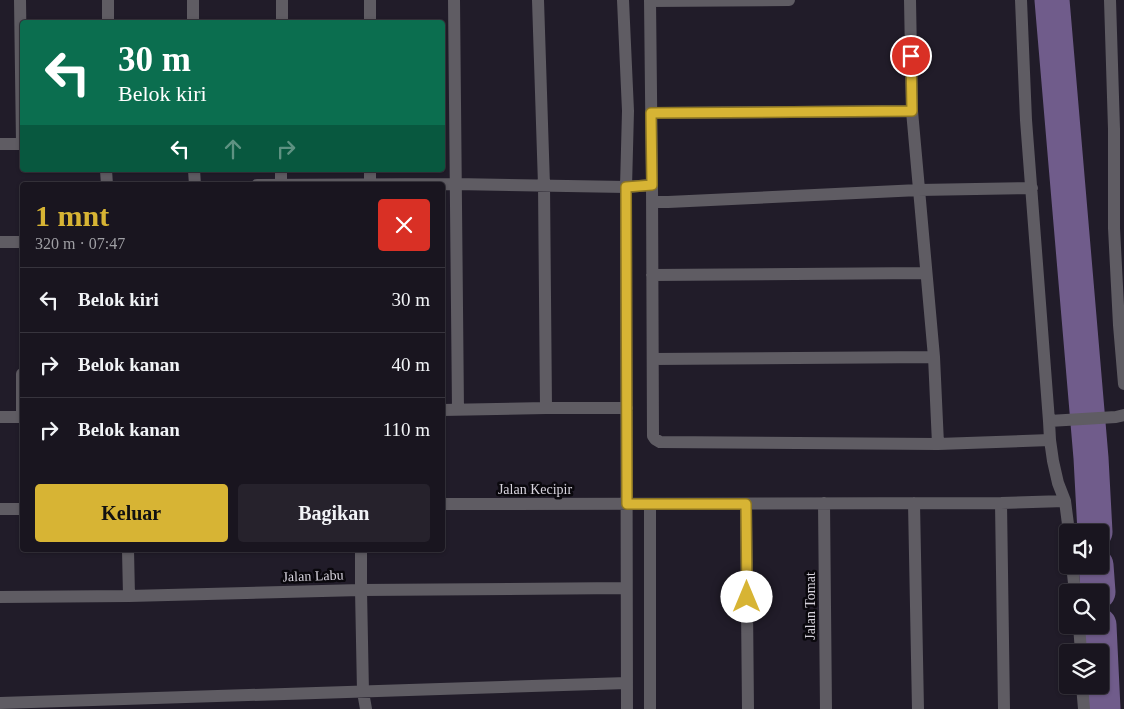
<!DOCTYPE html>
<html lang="id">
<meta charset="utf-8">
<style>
body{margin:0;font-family:Georgia,serif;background:#26222c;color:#f1f3f6;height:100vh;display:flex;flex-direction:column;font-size:19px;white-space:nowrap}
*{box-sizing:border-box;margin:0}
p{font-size:16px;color:#9f9fa4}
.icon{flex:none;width:28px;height:28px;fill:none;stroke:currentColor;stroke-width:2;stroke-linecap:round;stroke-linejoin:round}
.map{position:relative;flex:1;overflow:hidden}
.drawer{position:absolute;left:20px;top:182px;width:425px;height:370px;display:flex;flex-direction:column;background:#19151f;border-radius:5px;box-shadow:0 1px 4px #0004,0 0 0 1px #37343d}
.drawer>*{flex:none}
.guide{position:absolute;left:20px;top:20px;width:425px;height:152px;border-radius:5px;box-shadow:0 1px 4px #0004,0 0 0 1px #37343d;background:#0b6e4f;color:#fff;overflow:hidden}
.buttons{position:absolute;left:1059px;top:524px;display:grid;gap:10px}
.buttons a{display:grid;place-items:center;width:50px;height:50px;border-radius:5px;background:#19151f;box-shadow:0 1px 4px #0004,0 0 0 1px #37343d;font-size:25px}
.pin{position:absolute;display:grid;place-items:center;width:42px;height:42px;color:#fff;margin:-21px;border:2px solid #fff;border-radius:50%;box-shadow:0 1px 5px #0007}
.me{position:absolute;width:55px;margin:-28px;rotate:0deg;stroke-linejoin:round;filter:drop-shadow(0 0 4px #0008)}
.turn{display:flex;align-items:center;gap:18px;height:105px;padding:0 15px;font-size:22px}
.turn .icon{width:65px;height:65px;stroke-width:2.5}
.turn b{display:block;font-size:35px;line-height:42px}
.lanes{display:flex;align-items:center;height:48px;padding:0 15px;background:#0003;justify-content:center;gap:25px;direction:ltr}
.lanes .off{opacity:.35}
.round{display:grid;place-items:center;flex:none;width:52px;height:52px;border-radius:5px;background:#26222c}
.headline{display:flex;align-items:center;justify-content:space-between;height:85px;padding:0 15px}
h1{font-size:30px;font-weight:700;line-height:38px;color:#d7b434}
.primary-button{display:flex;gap:10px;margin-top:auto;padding:10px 15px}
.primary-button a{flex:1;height:58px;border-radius:5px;background:#d7b434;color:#111;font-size:20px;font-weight:700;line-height:58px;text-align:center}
.primary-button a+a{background:#26222c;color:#f1f3f6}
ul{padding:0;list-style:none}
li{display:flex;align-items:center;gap:15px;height:65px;padding:0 15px;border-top:1px solid #37343d}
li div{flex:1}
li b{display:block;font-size:19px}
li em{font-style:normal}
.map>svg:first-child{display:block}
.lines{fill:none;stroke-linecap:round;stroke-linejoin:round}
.river{stroke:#705c8b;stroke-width:35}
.minor{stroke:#5f5c63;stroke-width:12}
.route-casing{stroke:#8c7522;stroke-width:12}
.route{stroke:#d7b434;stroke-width:9}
.labels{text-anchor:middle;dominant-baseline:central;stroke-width:5;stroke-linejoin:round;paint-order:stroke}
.street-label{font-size:14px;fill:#d8d4de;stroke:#0a080d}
</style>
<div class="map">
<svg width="1124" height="709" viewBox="0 0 1124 709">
<rect width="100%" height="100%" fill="#211c29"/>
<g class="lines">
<path class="river" d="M1052,0l39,458 4,74
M1096,565l2,27
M1099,625l4,84"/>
<path class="minor" d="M20,0l2,144
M193,0v22
M454,0l4,410
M538,0l6,185 2,223
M623,0l5,111 -2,76 1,522
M650,0l2,185 1,251 2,3 5,3 278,2 112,-4
M910,0l2,111 22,246 4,87
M1021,0l5,120 23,301 1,19 3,21 5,22 7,18 4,31
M1110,0l4,129v99l5,97 5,59
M650,1l139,-1
M108,22v-22
M282,22v-22
M370,22v-22
M651,113l261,-2
M0,144h22
M106,170l1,15
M194,170l1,15
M257,185l198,-1 171,3 26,-2
M281,185v-15
M370,185v-15
M652,202h16l251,-12 113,-2
M0,242h22
M652,275l274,-2
M653,359l281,-2
M442,410l104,-2h81
M0,417h22
M22,417v-43
M1049,421l67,-4 8,-2
M824,503l2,206
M914,503l4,206
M1001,503l3,206
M442,504l559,-1 64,-2
M650,504v205
M746,504l2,205
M0,509h22
M128,550l1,46
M361,550v40l2,102 3,17
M1072,565l3,27
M0,597l129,-1 232,-6 265,-2
M1079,625l2,27
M1082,685l2,24
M0,703l627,-20"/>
</g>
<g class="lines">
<g class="route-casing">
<path id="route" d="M747,597l-1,-93h-119l-1,-317 26,-2 -1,-72 261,-2 -1,-55"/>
</g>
<use href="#route" class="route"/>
</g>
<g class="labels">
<g class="street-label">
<text x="535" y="489">Jalan Kecipir</text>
<text transform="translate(313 576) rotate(-2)">Jalan Labu</text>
<text transform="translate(810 606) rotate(-90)">Jalan Tomat</text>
</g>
</g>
</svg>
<div class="buttons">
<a><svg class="icon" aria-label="sound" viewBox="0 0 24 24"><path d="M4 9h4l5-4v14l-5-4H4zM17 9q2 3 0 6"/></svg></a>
<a><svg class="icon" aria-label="search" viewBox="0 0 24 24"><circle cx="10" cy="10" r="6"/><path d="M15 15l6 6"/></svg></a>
<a><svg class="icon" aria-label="layers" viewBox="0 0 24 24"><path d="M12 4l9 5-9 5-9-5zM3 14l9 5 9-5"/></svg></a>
</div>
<div class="pin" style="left:911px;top:56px;background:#d93025"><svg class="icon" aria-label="arrive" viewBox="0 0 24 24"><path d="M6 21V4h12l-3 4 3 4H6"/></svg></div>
<svg class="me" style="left:747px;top:597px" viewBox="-20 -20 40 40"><circle r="19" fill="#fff"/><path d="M0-13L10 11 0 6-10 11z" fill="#d7b434"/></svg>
<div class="guide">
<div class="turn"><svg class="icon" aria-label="left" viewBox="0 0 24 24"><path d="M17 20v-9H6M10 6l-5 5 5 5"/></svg><div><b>30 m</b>Belok kiri</div></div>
<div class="lanes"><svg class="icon" aria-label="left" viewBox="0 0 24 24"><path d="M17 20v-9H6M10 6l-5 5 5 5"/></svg><svg class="icon off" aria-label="ahead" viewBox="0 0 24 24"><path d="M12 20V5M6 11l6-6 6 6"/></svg><svg class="icon off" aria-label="right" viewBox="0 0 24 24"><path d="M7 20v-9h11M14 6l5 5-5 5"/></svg></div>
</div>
<section class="drawer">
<div class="headline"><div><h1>1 mnt</h1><p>320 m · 07:47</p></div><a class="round" style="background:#d93025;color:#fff"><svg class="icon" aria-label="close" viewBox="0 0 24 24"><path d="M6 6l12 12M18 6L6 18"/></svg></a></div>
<ul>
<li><svg class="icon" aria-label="left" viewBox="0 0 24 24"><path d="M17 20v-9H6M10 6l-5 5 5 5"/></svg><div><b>Belok kiri</b></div><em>30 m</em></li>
<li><svg class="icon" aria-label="right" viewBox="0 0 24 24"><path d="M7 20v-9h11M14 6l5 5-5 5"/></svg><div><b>Belok kanan</b></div><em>40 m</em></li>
<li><svg class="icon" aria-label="right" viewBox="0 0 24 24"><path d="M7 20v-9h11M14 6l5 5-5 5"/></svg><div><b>Belok kanan</b></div><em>110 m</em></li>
</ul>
<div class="primary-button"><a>Keluar</a><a>Bagikan</a></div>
</section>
</div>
